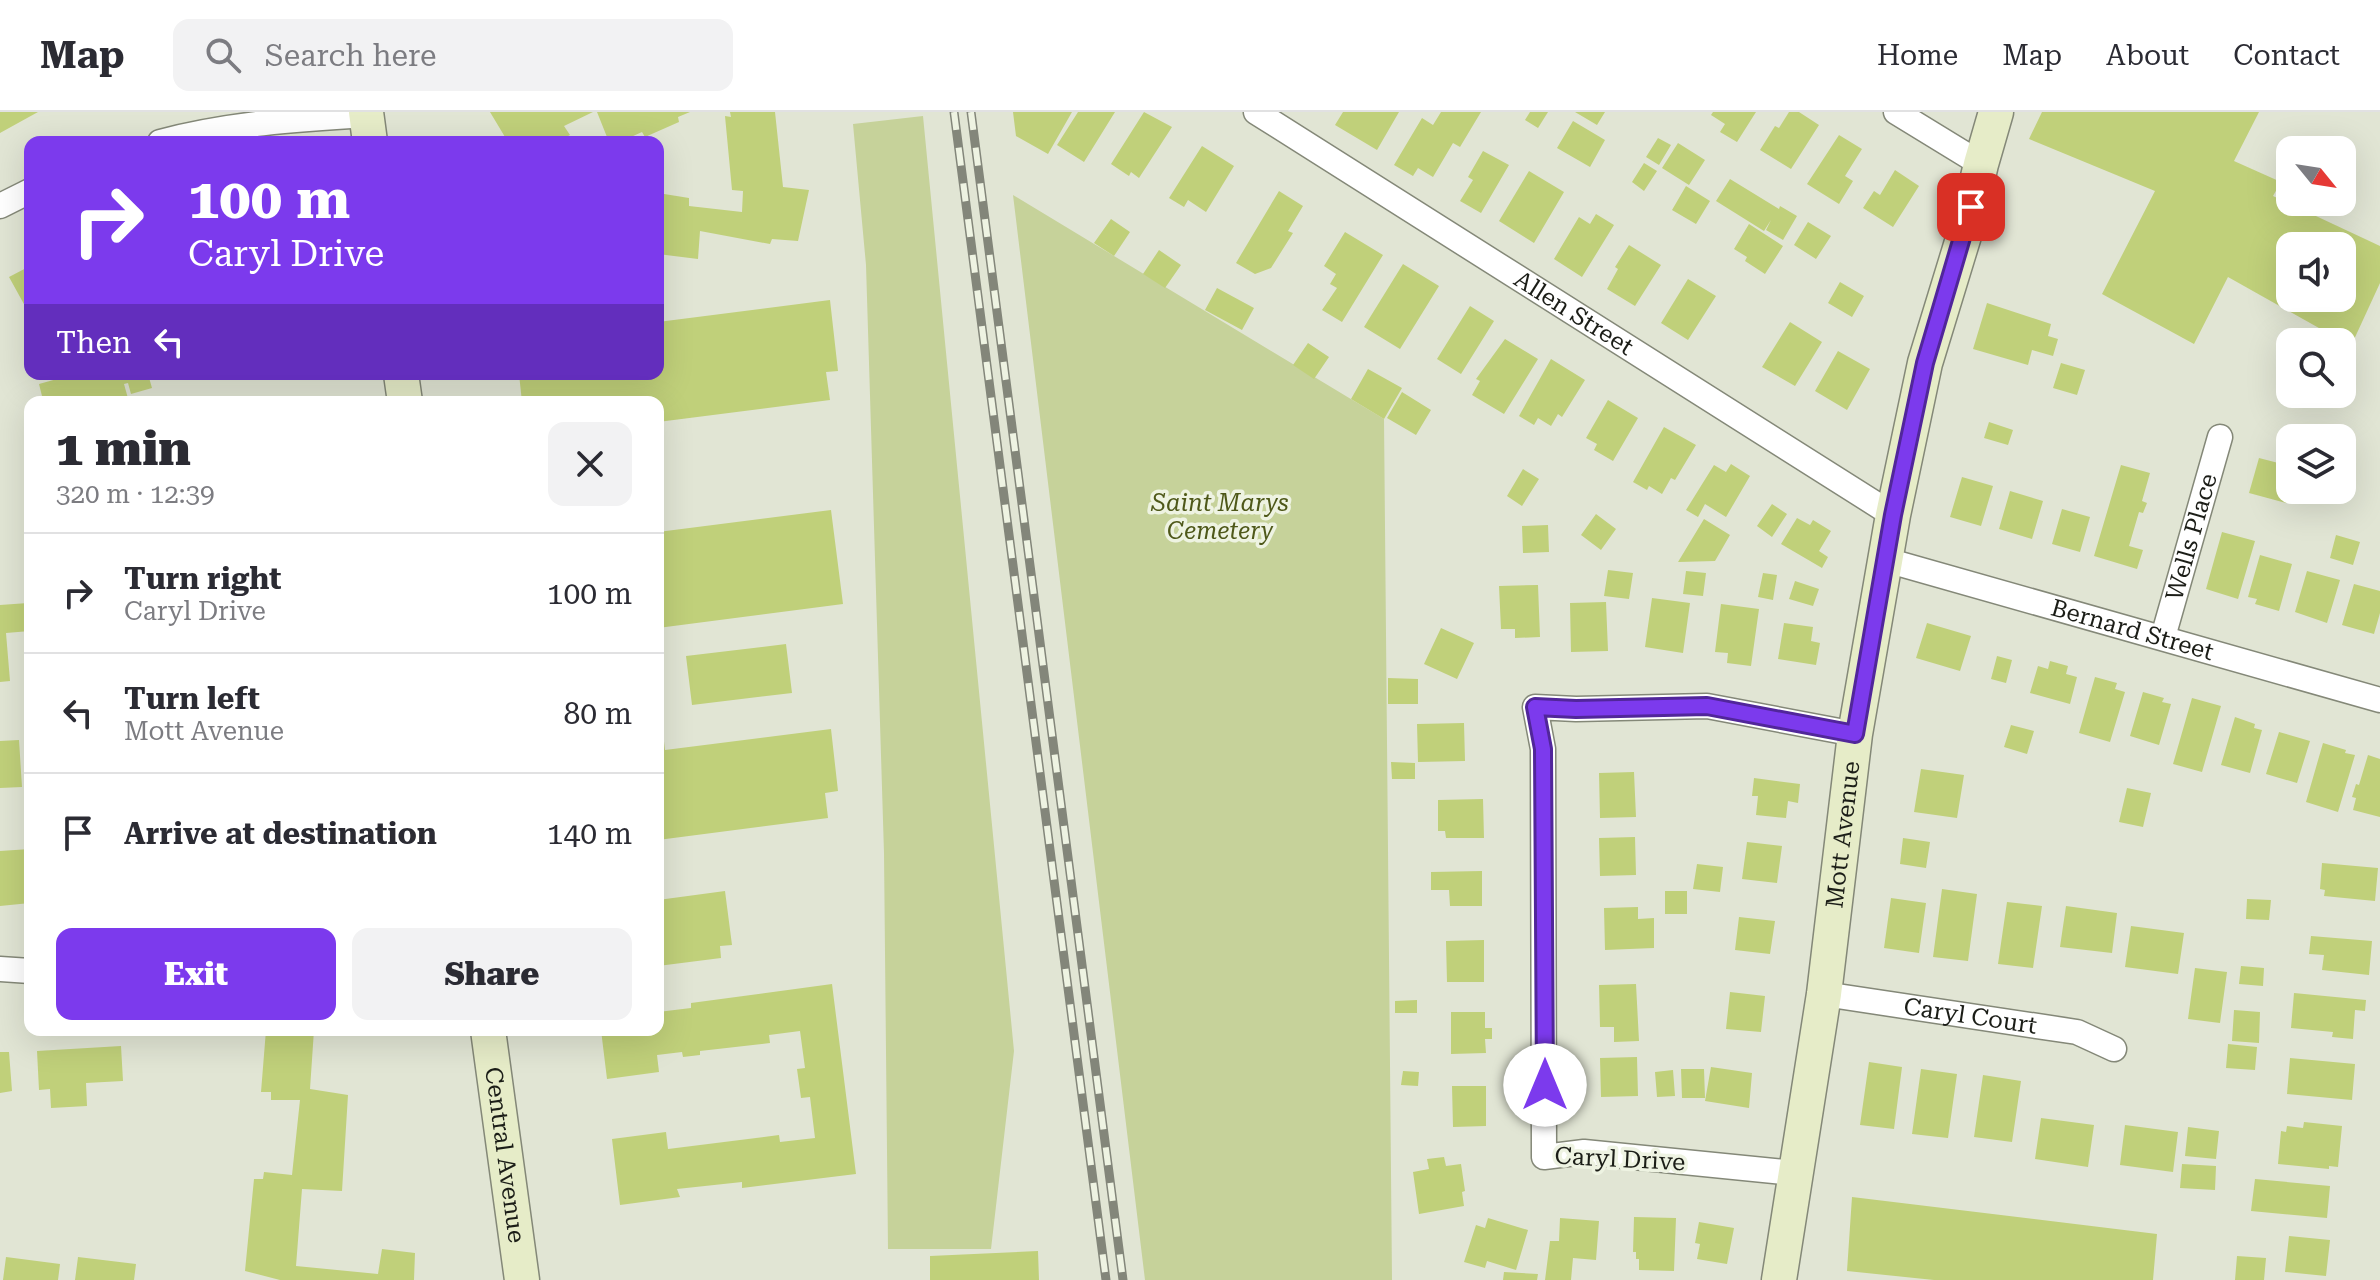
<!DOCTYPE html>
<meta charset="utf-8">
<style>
body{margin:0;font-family:"Roboto Serif",serif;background:#f2f2f3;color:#2b2b33;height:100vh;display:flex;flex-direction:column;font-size:30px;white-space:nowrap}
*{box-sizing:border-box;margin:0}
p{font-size:26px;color:#7c7c81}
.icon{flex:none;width:44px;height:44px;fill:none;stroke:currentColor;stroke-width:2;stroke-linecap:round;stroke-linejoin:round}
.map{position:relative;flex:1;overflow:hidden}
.side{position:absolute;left:24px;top:284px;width:640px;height:640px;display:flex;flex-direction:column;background:#fff;border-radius:16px;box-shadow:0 8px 32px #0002}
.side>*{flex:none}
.top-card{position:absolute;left:24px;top:24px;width:640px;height:244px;border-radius:16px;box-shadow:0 8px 32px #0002;background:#7c3aed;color:#fff;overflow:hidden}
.needle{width:52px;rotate:120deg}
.fabs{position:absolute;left:2276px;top:24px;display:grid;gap:16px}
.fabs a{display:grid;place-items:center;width:80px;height:80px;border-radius:16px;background:#fff;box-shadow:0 8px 32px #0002;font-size:40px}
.pin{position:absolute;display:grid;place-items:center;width:68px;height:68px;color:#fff;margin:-34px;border-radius:16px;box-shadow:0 4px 12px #0006}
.me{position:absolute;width:88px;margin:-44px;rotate:0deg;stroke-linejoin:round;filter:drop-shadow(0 0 6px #0008)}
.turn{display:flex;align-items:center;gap:28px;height:168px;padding:0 32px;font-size:36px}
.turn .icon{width:104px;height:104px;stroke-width:2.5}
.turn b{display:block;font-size:56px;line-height:68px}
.then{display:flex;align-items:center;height:76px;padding:0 32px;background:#0003;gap:16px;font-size:30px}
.round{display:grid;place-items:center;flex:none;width:84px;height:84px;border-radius:16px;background:#f2f2f3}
.head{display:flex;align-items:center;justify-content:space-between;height:136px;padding:0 32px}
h1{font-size:48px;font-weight:800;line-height:60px}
.cta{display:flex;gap:16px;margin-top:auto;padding:16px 32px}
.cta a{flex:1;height:92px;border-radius:16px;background:#7c3aed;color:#fff;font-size:32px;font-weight:800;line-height:92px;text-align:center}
.cta a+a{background:#f2f2f3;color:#2b2b33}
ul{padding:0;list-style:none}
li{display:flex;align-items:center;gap:24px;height:120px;padding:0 32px;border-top:2px solid #e1e1e2}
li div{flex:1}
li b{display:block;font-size:30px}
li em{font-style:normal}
header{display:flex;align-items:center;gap:48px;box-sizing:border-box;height:112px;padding:0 40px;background:#fff;border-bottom:2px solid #e1e1e2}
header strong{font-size:38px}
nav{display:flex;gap:44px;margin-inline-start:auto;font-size:28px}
.search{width:560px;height:72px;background:#f2f2f3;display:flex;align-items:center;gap:20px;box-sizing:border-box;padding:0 28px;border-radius:16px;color:#7c7c81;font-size:30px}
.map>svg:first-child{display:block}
.green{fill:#c6d29a}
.building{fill:#c0d07a;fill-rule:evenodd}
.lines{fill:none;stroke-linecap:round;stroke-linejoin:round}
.street-casing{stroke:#848878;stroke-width:27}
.secondary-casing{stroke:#848878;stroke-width:37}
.street{stroke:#fff;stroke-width:24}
.secondary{stroke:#e6ecc8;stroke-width:34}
.rail-casing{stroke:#83867a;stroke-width:9}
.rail{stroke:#eef3e2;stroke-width:6;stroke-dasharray:18;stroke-linecap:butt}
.route-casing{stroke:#51269a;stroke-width:20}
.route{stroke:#7c3aed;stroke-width:14}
.labels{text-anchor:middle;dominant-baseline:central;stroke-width:7;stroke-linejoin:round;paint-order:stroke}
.street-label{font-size:24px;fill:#1b1d17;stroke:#eef3e2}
.park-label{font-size:24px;font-style:italic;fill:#4e5819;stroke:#eef3e2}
</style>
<header>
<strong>Map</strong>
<div class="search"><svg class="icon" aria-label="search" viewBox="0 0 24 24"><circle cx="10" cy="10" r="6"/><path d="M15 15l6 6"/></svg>Search here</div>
<nav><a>Home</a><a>Map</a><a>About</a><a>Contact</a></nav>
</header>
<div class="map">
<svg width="2380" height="1168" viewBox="0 0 2380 1168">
<rect width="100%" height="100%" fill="#e1e5d4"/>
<path class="green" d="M923,4l91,935 -23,198h-103l-4,-396 -18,-588 -13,-141z
M1013,83l371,224 8,861h-247z"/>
<path class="building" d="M0,0h38l-38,21z
M490,0h103l-29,14 6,9 -13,7h-49z
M597,0h93l-12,5 1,5 -34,15 -3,-5 -22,10h-11z
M730,0h45l8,75 26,3 -11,51 -26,-2 -2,5 -70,-13 -2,28 -40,-5v-61l31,5v8l53,6 1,-21 -11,-1 -7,-74 6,1z
M1013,0h59l-24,42 -32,-18z
M1078,0h37l-31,50 -27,-17z
M1144,0l28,15 -33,51 -8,-6 -2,4 -18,-12z
M1343,0h56l-22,38 -42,-25z
M1441,0h40l-21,35 -7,-4 -20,34 -15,-9 -5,8 -19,-11 28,-47 11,7z
M1530,0h18l-10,16 -13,-8z
M1575,0h30l-8,13z
M1713,0h43l-19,30 -17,-10 5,-8 -14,-9z
M1789,0h10l20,13 -28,44 -31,-19 15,-24 4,2z
M2042,0h217l-25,49 47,21 -8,14 107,50v37l-29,63 -123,-69 -34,67 -92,-50 53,-103 -126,-52zM2290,134h52v52h-52z
M1573,9l32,19 -15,27 -33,-19z
M1839,23l23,14 -17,27 8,5 -14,23 -32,-20z
M1658,26l13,7 -12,20 -13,-8z
M1678,31l27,17 -16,25 -27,-17z
M1202,34l32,20 -28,46 -18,-12 -4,7 -15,-9z
M1483,39l26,14 -28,48 -21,-12 13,-21 -5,-3z
M1644,51l13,8 -13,20 -12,-9z
M1895,58l24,16 -26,41 -30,-19 11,-17 6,4z
M1529,59l35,21 -30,51 -35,-22z
M1730,67l49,30 1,-3 17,10 -14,24 -17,-10 5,-10 -7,11 -48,-30z
M1686,74l24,15 -14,23 -24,-14z
M1279,79l24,15 -15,25 5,2 -22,35 -16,6 -19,-11z
M1596,102l18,11 -32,52 -28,-18 25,-42 11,7z
M1111,107l19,13 -16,24 -20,-13z
M1808,110l23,14 -15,23 -22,-14z
M1749,112l34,22 -18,28 -20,-13 2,-4 -13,-8z
M1345,120l38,23 -41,67 -20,-12 15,-22 -7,-4 6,-10 -12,-8z
M1629,133l32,20 -26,41 -28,-17 11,-20 -3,-2z
M1159,138l22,15 -16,23 -22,-14z
M1403,152l36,22 -39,63 -36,-22z
M30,154v49l-21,-38z
M1688,167l28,17 -28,44 -27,-17z
M1840,170l24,14 -12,21 -24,-14z
M1217,176l37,20 -12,22 -37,-20z
M830,188l8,71 -12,1 4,28 -172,22v-20h-136l-3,-28h139v-52z
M1987,191l64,21 -3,12 10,3 -5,17 -21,-6 -4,15 -55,-16z
M1470,194l24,15 -33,53 -24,-15z
M1790,210l32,20 -27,44 -33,-19z
M1505,227l33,20 -34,55 -32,-19 8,-14 -4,-2z
M1308,231l21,14 -15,22 -21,-14z
M1838,239l32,18 -23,41 -32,-19z
M1551,247l34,21 -23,37 -4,-3 -7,12 -13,-8 -4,7 -15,-9z
M2061,251l24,7 -8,25 -24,-7z
M1368,257l34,19 -18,31 -33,-20z
M75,262h73l4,14 -21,6 -3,-11 -4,1 5,18h-92l6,-2 -4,-16z
M1402,280l29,18 -15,25 -29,-17z
M1608,288l30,18 -25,43 -19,-11 3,-6 -11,-6z
M1989,310l24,8 -5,15 -24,-7z
M1664,315l32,18 -21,35 -4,-2 -9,16 -13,-8 -2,4 -14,-8z
M2259,346l31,8v25l-4,12 -37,-10z
M1731,352l19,12 -24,41 -21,-13 -7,13 -12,-7 28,-45 12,7z
M2121,353l29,8 -8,28 5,2 -4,10 -4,-1 -10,34 14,4 -6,19 -43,-13z
M1523,357l16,10 -17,27 -15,-10z
M1962,365l31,9 -12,40 -31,-9z
M2010,379l33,10 -11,38 -33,-10z
M1772,392l15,10 -15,23 -15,-11z
M2062,397l28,8 -10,35 -28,-8z
M831,398l12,94 -185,24v-96z
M1596,402l20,15 -15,21 -20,-15z
M1797,406l13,7 3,-5 18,11 -12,20 9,6 -6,11 -41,-24z
M1704,407l26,16 -15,26 -37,1z
M1548,413l1,27 -26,1 -1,-27z
M2222,420l33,9 -17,58 -32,-10z
M2336,423l24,7 -7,23 -23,-7z
M2260,443l32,9 -13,47 -24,-7 2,-5 -9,-2z
M1608,458l25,3 -4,26 -25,-3z
M1686,459l20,2 -3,23 -20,-2z
M2307,459l33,9 -13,43 -32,-11z
M1763,461l14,2 -4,25 -15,-3z
M1795,469l24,8 -6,17 -24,-7z
M2354,472l26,7v22l-6,21 -32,-9z
M1538,473l2,52 -25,1v-9h-14l-2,-43z
M1652,486l38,5 -7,50 -38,-6z
M1606,490l2,49 -37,1 -1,-49z
M28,491l2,28 -24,2 4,48 -10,1v-77z
M1721,492l38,5 -8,57 -24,-3 1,-10 -13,-1z
M1784,511l29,4 -2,14 9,2 -4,22 -38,-6z
M1927,511l44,13 -11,35 -44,-13z
M1441,516l33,15 -17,36 -33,-15z
M786,532l6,49 -100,12 -6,-49z
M1997,544l15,4 -6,23 -15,-4z
M2050,549l18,5 -2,8 11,3 -7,27 -40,-11 8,-27 10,3z
M2095,565l22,6 -2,6 10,3 -15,50 -31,-9z
M1388,566l30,1v25h-30z
M2143,580l21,6 -2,4 9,2 -12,41 -29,-9z
M2192,586l29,8 -19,66 -29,-8z
M660,595l5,43 166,-21 7,62 -13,2 3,25 -170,22z
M2235,605l20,7 -1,4 8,2 -12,43 -29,-8z
M1464,611l1,38 -47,1 -1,-38z
M2011,613l23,6 -7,23 -23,-7z
M2279,620l31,9 -13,42 -31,-9z
M19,628l3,47 -22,1v-47z
M2323,631l23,7 -1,3 10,2 -17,57 -32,-10z
M2368,643l12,4v58l-27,-7 3,-12 -4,-1 4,-13 3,1z
M1391,650l24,1v16h-23z
M1921,657l43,6 -7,43 -43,-6z
M1634,660l2,45 -36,1 -1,-45z
M1754,666l46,6 -2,19 -10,-2 -2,17 -30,-3 2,-19h-6z
M2127,676l24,5 -8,34 -24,-5z
M1483,687l1,39h-38l-1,-7h-7v-31z
M1635,725l1,38 -36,1 -1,-38z
M1903,726l27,4 -4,26 -26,-4z
M1747,730l35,4 -5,37 -35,-4z
M30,737v54l-30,3v-55z
M2322,751l56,5 -3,33 -51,-5 1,-6 -5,-1z
M1697,752l26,3 -3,25 -27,-3z
M1482,759v35h-32l-1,-16h-18v-18z
M1942,777l35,5 -9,67 -35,-4z
M725,779l7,54 -12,1 1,12 -63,8v-66z
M1665,779h22v23h-22z
M1891,786l35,5 -7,50 -35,-5z
M2247,787l24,1 -2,20 -23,-1z
M2007,790l35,4 -9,62 -35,-4z
M2066,794l51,7 -5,40 -52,-6z
M1638,795v12l16,-1v30l-49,2 -1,-42z
M1739,805l36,4 -5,33 -35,-4z
M2131,814l53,7 -6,41 -53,-7z
M2311,824l61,5 -3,34 -47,-5 2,-15 -15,-1z
M1484,828v42h-37l-1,-41z
M2241,854l23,2 -1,18 -24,-2z
M2195,856l32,4 -7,51 -32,-4z
M832,872l24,190 -114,14v-6l-65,7 3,8 -60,8 -8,-66 54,-7 2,17 111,-14 1,7 35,-4 -5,-41 -9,1 -4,-29 8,-1 -5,-37 -31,4 1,8 -70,8v4l-17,2 -1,-5 -25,3 2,17 -52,7 -6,-49h57v-18l33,-4v-5z
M1636,872l3,57 -25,1v-15h-14l-1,-42z
M1730,880l35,4 -4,36 -35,-3z
M2294,881l72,7 -1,11 -10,-1 -2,29 -21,-2 1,-5 -42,-4z
M1417,888v13h-22v-12z
M2234,898l26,2 -1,31 -27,-2z
M1451,900h34v16h7v11h-7l1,14 -35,1z
M266,918h48l-4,59 38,6 -6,96 -40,-2 -6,77 82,8 4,-25 33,4 -1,27h-134l-35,-9 9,-92h9l1,-7 28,3 8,-75h-29v-8h-10z
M346,918h35v5h-35z
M2228,932l29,3 -2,23 -29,-2z
M121,934l2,35 -37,2 1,23 -36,2 -1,-19 -11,1 -2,-39z
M0,940h9l3,39 -12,2z
M1637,945l1,39 -37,1 -1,-39z
M2290,946l65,6 -3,36 -65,-6z
M1869,950l33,5 -8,62 -34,-4z
M1711,955l41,6 -3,35 -44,-7z
M1681,957h23l1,29h-23z
M1921,957l36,5 -9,64 -36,-4z
M1673,958l2,26 -18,1 -2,-25z
M1403,959l16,1 -1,14 -17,-1z
M1983,963l38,6 -9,61 -38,-5z
M1452,974h34v40l-33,1z
M2041,1006l53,7 -6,42 -53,-8z
M2304,1010l38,4 -4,41 -9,-1v3l-51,-5 3,-33 5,1 1,-6 16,2z
M2125,1013l53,7 -5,40 -53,-7z
M2188,1015l31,4 -3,28 -31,-3z
M1444,1045l2,9 15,-2 4,27 -3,1 2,14 -45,8 -6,-42 16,-3 -2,-10z
M2182,1052l34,2 -1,24 -35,-2z
M2255,1067l75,7 -3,32 -76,-7z
M1852,1085l305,37 -4,46h-219l-87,-9z
M1634,1105l42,1 -2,53 -35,-1v-11h-3v-7h-3z
M1488,1106l40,12 -12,40 -29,-9 -2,7 -21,-6 12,-37 9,3z
M1560,1106l39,3 -3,39 -23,-2 -2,22h-26l5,-39h9z
M1699,1110l35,6 -7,36 -30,-5 3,-15 -5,-1z
M2289,1124l41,4 -4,36 -41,-4z
M1038,1139l1,29h-109v-24z
M2237,1144l29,2 -2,22h-29z
M6,1145l54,7 -2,16h-55z
M78,1145l58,7 -2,16h-59z
M1504,1160l34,2 -1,6h-34z"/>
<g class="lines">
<g class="street-casing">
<g id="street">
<path id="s1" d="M1256,0l637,403"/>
<path d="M1896,0l85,52"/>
<path d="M160,30c67,-18 138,-23 207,-27"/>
<path d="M0,94l30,-15"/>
<path id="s2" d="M1886,448l494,140"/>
<path id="s3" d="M2163,525l57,-200"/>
<path d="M0,857l30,2"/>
<path id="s4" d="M1824,882l253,38 37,17"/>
<path d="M1794,1061l-210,-21 -40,5 -1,-408 -8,-42 41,2 131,-3 148,28"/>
</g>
</g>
<g class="secondary-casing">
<g id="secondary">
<path d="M366,0l4,30"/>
<path d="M401,262l4,28"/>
<path id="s5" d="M488,918l34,250"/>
<path id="s6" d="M1779,1168l45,-286 31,-260 38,-219 32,-152 41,-134 15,-65 15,-52"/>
</g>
</g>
<use href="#street" class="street"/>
<use href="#secondary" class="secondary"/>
<g class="rail-casing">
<path id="rail" d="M954,0l152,1168
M971,0l152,1168"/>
</g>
<use href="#rail" class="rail"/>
</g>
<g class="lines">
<g class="route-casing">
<path id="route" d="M1545,973l-2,-336 -8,-42 41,2 131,-3 148,28 38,-219 32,-152 46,-156"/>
</g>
<use href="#route" class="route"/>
</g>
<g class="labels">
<g class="street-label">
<text stroke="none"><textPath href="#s1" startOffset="376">Allen Street</textPath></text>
<text stroke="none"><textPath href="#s3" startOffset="104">Wells Place</textPath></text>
<text stroke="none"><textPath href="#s2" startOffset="256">Bernard Street</textPath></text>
<text stroke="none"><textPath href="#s6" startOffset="450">Mott Avenue</textPath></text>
<text stroke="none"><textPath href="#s4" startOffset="148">Caryl Court</textPath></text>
<text stroke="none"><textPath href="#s5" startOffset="126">Central Avenue</textPath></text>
<text transform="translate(1620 1047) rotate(3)">Caryl Drive</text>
</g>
<g class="park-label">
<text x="1220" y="391">Saint Marys<tspan x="1220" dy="28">Cemetery</tspan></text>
</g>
</g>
</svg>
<div class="fabs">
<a><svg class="needle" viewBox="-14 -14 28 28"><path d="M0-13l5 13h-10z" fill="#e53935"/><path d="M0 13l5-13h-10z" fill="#7c7c81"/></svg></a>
<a><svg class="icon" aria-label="sound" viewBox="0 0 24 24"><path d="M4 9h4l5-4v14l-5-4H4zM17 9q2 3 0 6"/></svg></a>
<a><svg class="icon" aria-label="search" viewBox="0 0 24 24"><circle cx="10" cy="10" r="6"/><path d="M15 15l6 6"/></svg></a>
<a><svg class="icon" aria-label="layers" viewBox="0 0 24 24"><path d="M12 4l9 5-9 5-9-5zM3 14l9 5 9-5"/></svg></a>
</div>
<div class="pin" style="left:1971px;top:95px;background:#d93025"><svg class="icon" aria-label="arrive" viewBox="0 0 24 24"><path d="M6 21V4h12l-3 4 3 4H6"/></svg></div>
<svg class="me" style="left:1545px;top:973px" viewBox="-20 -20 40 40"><circle r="19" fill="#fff"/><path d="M0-13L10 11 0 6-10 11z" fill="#7c3aed"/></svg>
<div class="top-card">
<div class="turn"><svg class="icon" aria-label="right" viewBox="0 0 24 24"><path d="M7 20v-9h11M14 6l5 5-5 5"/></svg><div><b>100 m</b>Caryl Drive</div></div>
<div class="then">Then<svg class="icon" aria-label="left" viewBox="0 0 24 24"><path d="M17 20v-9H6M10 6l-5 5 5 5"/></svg></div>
</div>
<section class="side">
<div class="head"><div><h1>1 min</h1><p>320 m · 12:39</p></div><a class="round"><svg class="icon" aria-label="close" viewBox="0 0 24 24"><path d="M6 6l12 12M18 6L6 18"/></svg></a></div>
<ul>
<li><svg class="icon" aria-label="right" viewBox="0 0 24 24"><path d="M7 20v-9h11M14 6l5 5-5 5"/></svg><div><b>Turn right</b><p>Caryl Drive</p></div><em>100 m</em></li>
<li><svg class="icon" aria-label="left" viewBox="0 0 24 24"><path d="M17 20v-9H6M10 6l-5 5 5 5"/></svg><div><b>Turn left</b><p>Mott Avenue</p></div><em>80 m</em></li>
<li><svg class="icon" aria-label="arrive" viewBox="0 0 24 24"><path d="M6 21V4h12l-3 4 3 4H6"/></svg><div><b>Arrive at destination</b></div><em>140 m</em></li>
</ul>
<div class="cta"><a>Exit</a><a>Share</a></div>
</section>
</div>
